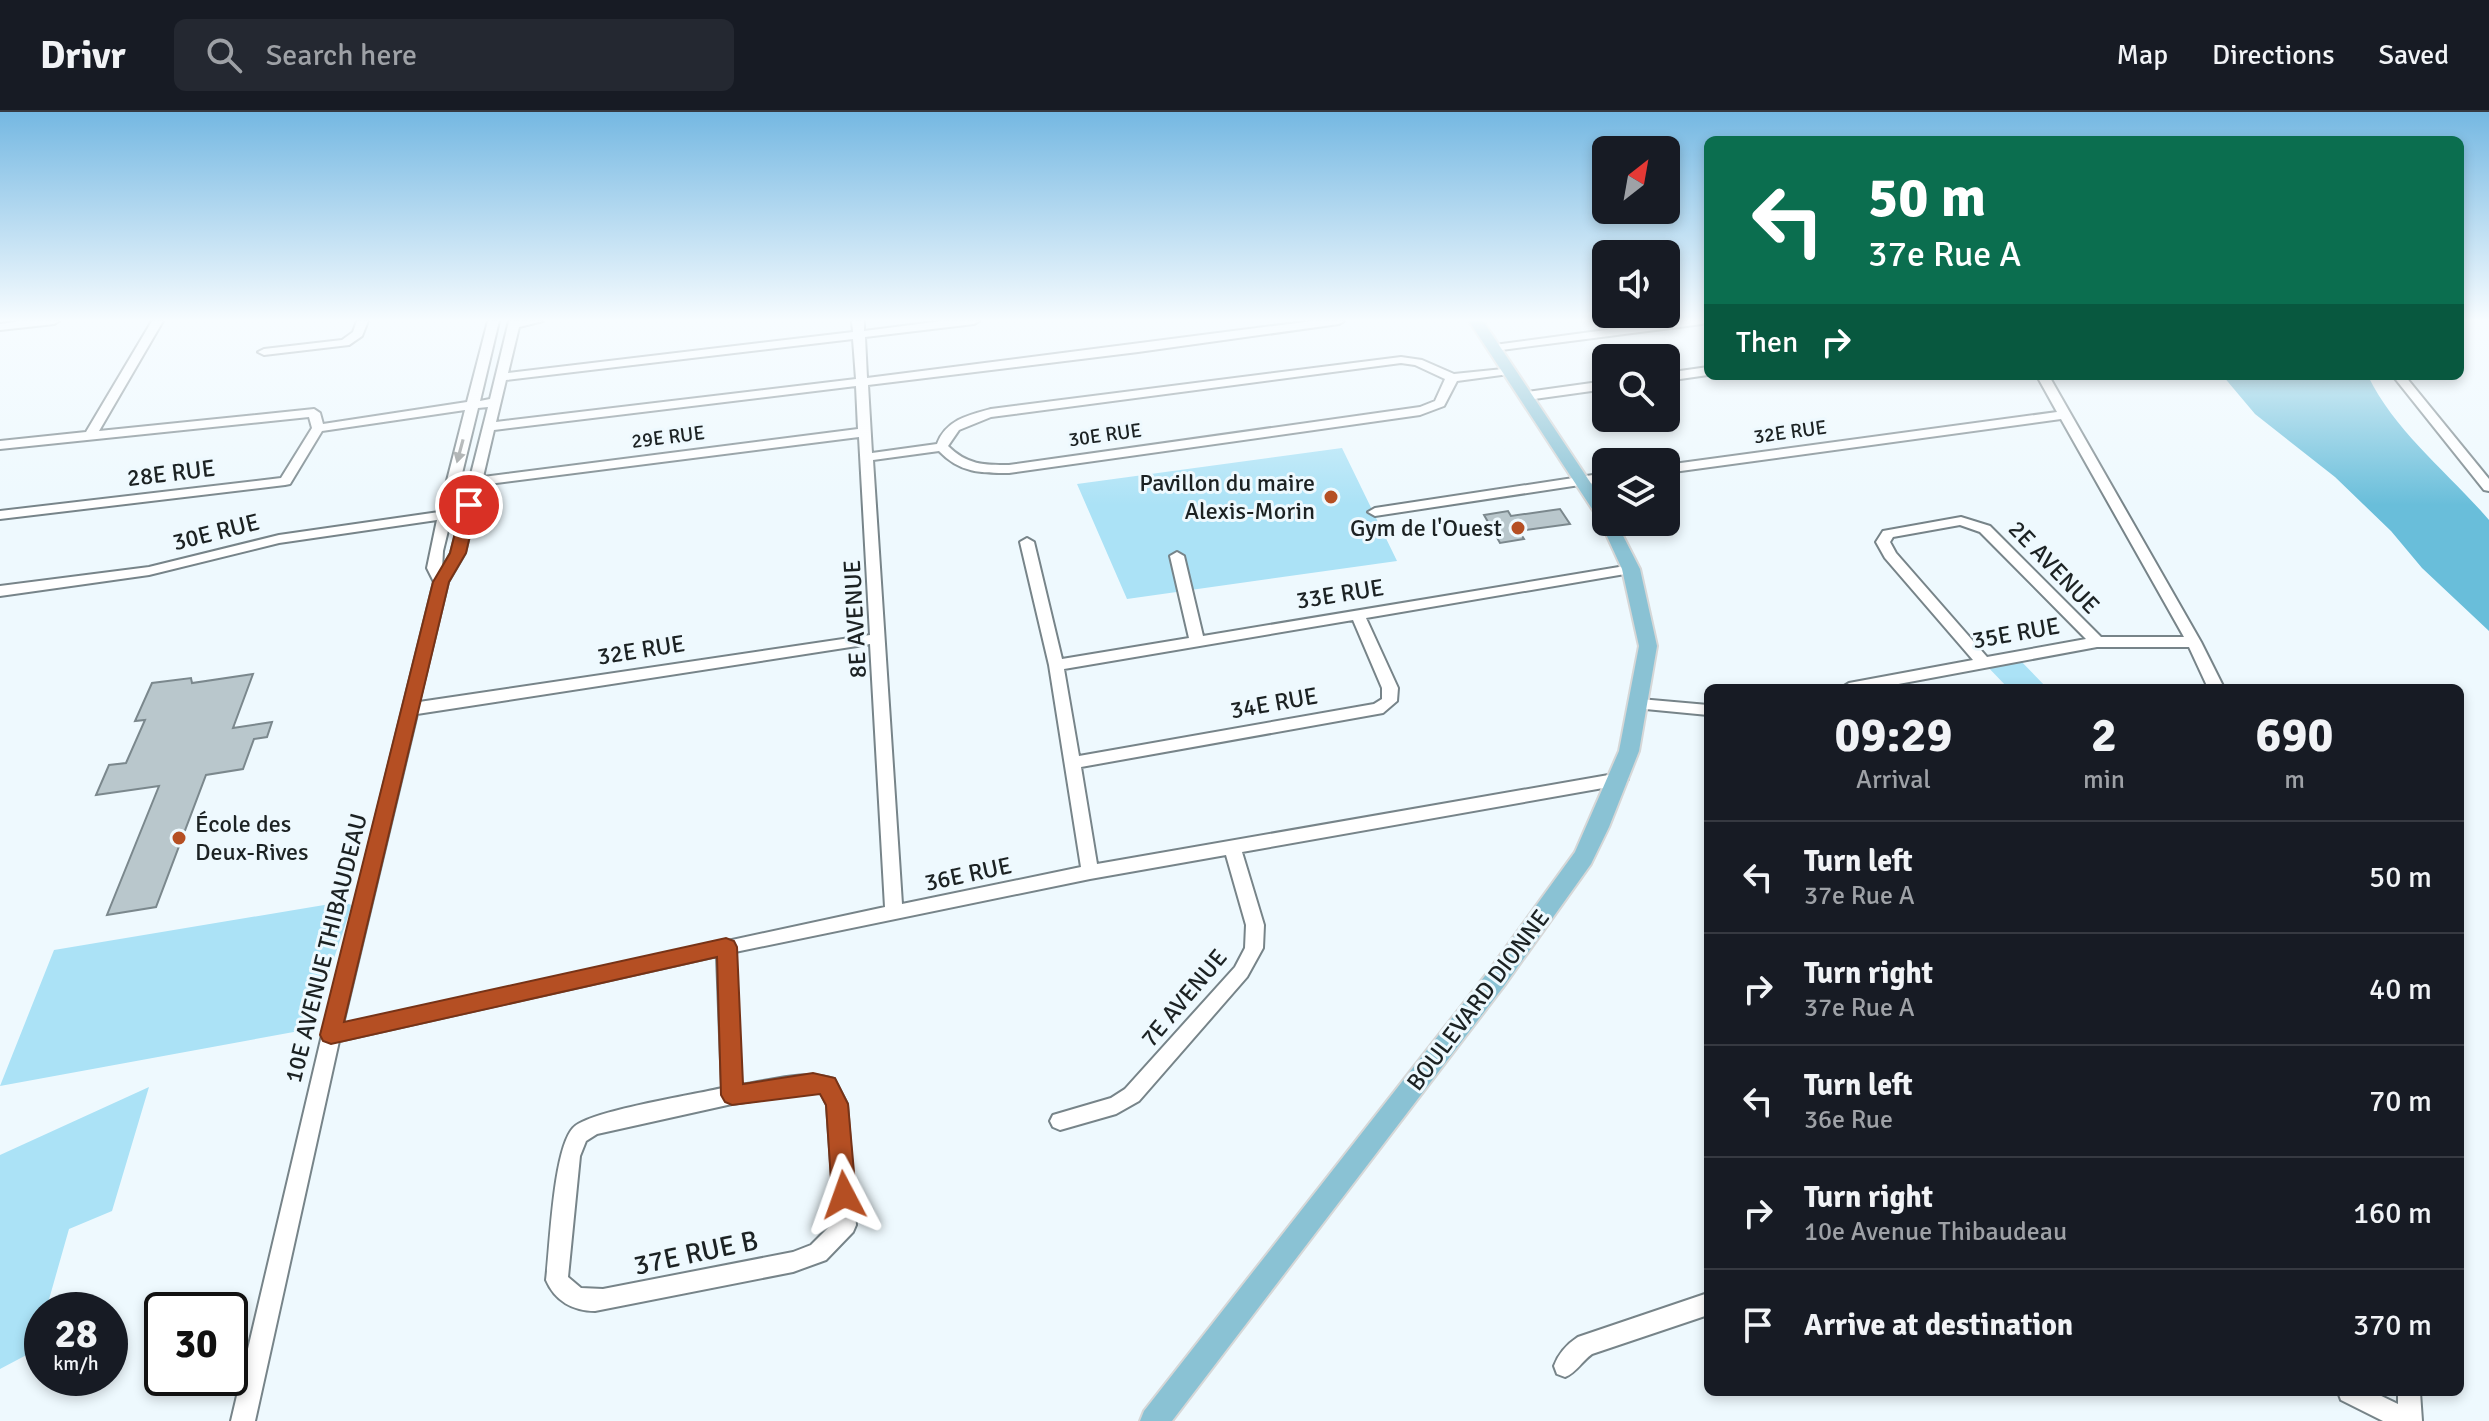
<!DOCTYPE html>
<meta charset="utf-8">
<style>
body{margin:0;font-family:Signika,sans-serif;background:#242831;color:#f1f3f6;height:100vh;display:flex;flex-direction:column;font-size:30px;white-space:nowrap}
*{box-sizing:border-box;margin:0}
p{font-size:26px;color:#9ea1a6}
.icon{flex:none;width:44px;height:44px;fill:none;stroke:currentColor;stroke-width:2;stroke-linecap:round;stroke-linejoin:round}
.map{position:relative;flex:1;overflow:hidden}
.panel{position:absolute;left:1704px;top:572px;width:760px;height:712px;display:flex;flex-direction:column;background:#171b24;border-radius:12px;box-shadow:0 4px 12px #0003}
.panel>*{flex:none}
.banner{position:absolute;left:1704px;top:24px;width:760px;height:244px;border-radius:12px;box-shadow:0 4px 12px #0003;background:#0b6e4f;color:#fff;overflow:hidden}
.needle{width:52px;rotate:31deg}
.tools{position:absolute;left:1592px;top:24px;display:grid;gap:16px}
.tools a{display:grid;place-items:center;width:88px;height:88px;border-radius:12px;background:#171b24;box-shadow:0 4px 12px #0003;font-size:40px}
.speed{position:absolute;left:24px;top:1180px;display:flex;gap:16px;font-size:40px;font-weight:700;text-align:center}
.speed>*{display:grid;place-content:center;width:104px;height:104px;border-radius:50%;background:#171b24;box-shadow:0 4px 12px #0003;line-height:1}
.speed small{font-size:20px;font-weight:400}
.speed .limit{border:4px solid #111;border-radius:12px;background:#fff;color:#111}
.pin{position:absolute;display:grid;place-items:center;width:68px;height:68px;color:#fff;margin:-34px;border:4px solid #fff;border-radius:50%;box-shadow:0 2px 8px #0007}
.me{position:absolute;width:88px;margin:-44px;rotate:356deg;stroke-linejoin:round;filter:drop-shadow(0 0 6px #0008)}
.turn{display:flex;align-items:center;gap:28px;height:168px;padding:0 32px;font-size:36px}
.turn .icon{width:104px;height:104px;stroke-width:2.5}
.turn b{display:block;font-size:56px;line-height:68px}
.then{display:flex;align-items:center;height:76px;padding:0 32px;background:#0003;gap:16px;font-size:30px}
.eta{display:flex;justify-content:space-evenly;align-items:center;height:136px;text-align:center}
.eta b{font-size:48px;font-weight:700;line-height:56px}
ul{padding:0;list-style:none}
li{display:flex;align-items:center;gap:24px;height:112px;padding:0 32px;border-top:2px solid #363941}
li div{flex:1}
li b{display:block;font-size:30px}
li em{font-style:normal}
header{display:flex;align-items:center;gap:48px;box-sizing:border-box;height:112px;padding:0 40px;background:#171b24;border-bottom:2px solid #363941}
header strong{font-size:38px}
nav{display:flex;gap:44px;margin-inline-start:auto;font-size:28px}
.search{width:560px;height:72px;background:#242831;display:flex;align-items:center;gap:20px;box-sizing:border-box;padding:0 28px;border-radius:12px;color:#9ea1a6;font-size:30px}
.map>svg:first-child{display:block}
.green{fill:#abe2f6}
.water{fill:#69beda}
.building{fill:#b9c7cc;stroke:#7b888d;stroke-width:2}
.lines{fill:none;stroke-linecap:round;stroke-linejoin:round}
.minor-casing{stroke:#778489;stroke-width:4}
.major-casing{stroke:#d6d7d7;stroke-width:4}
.minor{fill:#fff;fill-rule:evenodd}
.major{fill:#8ac2d4;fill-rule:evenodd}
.oneway{fill:#999c9c}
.route{fill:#b54f23;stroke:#763317;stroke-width:2}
.poi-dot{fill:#b54f23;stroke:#eef9fe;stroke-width:3}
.labels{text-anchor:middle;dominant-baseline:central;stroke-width:6;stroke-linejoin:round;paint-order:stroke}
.far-street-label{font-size:20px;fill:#1c2223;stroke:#eef9fe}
.street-label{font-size:24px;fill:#1c2223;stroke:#eef9fe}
.poi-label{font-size:24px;fill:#1c2223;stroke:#eef9fe;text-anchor:end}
.near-street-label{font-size:28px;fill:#1c2223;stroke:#eef9fe}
</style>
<header>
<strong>Drivr</strong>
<div class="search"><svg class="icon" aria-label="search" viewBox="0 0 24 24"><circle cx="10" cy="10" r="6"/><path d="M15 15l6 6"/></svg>Search here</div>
<nav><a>Map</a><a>Directions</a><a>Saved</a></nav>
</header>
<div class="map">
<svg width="2489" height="1309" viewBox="0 0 2489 1309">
<rect width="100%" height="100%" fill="#eef9fe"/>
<path class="green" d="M1342,336l55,113 -270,38 -50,-115z
M2017,545l30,31h-39l-24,-25z
M342,790l10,3 -42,124 -310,57 54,-136z
M149,975l-37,124 -43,18 -23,81h-4v13l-8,28 -34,18v-214z"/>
<path class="water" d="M2223,264h145c28,57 80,96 121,144v111l-67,-63 -31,-37 -56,-54 -80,-63z"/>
<path class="building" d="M1560,397l10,15 -51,7 5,8 -24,4 -16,-28 24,-4 3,5z
M253,562l-20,54 39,-6 -5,15 -13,2 -11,30 -37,6 -50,132 -49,8 52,-129 -63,9 13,-30 17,-2 19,-43 -10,1 17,-38 39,-5 1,5z"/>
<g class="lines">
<g class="minor-casing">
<path id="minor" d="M20,209h39l-5,3 -54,6v-6z
M152,209h11l-64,110 215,-22 6,4 3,11 144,-22 21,-81h11l-19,80 10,-2 19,-78h34l-24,6 -11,46 345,-41 -1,-11h12v10l78,-10h37l-5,3 -109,13 2,41 445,-57h32l-5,3 -201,28 -270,33 4,68 65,-9c9,-24 31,-29 54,-35l410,-52 21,3 32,14 59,-6 2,2 -6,4 -52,7 -13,25 -24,9 -411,58c-28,0 -49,0 -70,-22l-66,9 29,444 179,-37 -32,-202 -29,-123 7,-4 7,4 28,117 127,-21 -19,-82 7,-4 7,4 19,80 428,-71 7,4 -7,4 -265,45 32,70 -1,13 -14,12 -302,54 16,97 523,-91 8,6 -8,6 -378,67 22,73 -1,23 -16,29 -108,124 -23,13 -56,16 -7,-3 -3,-6 3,-6 58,-17 14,-9 110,-122 10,-19 1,-23 -20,-70 -136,24 -355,73 6,133c29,-4 65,-16 93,-6l13,25 9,121 -3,7 -27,28 -33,12 -198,39c-22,0 -40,-10 -49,-31 4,-32 7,-130 27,-152 15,-17 121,-33 149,-40l-5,-132 -378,85 -84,380h-24l91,-386 112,-453 -7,-14 10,-48 -158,23 -130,32 -149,21v-10l149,-19 130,-32 160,-23 26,-102 -143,21 -32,53 -5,1 -285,34v-8l281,-33 31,-50 -3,-11 -309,32v-8l86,-9zM853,227l3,40 -360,43 10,-42zM1401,251l14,2 30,14 -10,22 -15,6 -411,58c-25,0 -42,0 -61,-19l11,-16 32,-13zM856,274l2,43 -375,48 11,-47zM488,295l-37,146 -9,16 1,-18 35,-143zM859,325l11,198 -451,67 29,-120 17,-29 16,-68zM1353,508l29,68v11l-8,5 -295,52 -15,-87zM870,532l15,263 -542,117 74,-310zM813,980l8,1 6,12 8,116 -24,24 -18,7 -190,37 -22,-1 -13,-11 12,-121 6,-15 11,-7 135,-30z
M357,209h11l-6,15 -13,9 -85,10 -6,-3 6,-3 78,-9 11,-8z
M1673,209h34l-5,3 -208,27 -6,-3 6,-3z
M1708,255v8l-42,6v-8z
M2037,264h12l152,266 23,46h-16l-19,-41h-92l-220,41h-36l8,-5 124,-23 -88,-102 -9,-16 7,-11 78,-14 29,9 111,111h83l-123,-218 -395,54v-8l391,-53zM1960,413l20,7 106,107 -99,18 -91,-104 -6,-11 3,-5z
M2393,264h12l84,103v12l-5,-1z
M1606,269v8l-79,11 -6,-4 6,-4z
M1606,361v8l-231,35 -7,-4 7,-4z
M1640,587l68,6v10l-73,-7 -3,-4z
M1708,1181v22l-116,39c-10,7 -16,19 -27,23l-8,-3 -3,-8c5,-13 12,-21 24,-29z
M2338,1280h35l25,12v-12h22l2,29h-39l-42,-21z"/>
</g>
<g class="major-casing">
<path id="major" d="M1469,209h14l123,185v16h10l24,47 17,77 -18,105 -30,76 -18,37 -87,122 -332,435h-32l4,-10 344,-439 87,-120 44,-101 20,-105 -17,-77 -22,-48z"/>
</g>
<use href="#minor" class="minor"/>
<use href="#major" class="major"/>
</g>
<defs><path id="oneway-solid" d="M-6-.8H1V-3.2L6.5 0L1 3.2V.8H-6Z" transform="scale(2)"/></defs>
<use class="oneway" href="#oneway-solid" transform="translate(460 339) rotate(105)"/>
<linearGradient id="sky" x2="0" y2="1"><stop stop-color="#75b8e2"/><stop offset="0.53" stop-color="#f7fcff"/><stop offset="1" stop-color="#f7fcff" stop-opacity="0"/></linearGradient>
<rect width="2489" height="393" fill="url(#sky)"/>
<path class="route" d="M469,389l8,4 -11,48 -17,29 -105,440 382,-84 8,3 3,6 6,137 70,-11 22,5 13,26 8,91 -4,8 -8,3 -9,-3 -3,-8 -6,-90 -6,-11 -88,11 -7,-3 -4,-7 -4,-138 -386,87 -8,-3 -3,-6 113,-453 17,-29 12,-48z"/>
<g class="poi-dot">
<circle cx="1331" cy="385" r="8"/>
<circle cx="1518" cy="416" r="8"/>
<circle cx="179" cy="726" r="8"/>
</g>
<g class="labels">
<g class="far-street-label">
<text transform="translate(1790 320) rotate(-8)">32E RUE</text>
<text transform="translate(1105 323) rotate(-8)">30E RUE</text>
<text transform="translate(668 325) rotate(-7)">29E RUE</text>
</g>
<g class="street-label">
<text transform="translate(171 361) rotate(-7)">28E RUE</text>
<text transform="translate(216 420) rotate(-14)">30E RUE</text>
<text transform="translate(2054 455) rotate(46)">2E AVENUE</text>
<text transform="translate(1340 482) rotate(-9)">33E RUE</text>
<text transform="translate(855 507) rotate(-93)">8E AVENUE</text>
<text transform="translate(2016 521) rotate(-10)">35E RUE</text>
<text transform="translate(641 538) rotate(-9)">32E RUE</text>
<text transform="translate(1274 591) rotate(-10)">34E RUE</text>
<text transform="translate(968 762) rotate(-12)">36E RUE</text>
<text transform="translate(326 836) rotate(-76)">10E AVENUE THIBAUDEAU</text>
<text transform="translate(1184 886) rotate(-50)">7E AVENUE</text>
<text transform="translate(1478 888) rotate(-53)">BOULEVARD DIONNE</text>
</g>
<g class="poi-label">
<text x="1315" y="371">Pavillon du maire<tspan x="1315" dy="28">Alexis-Morin</tspan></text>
<text x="1502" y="416">Gym de l'Ouest</text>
<text x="195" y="712" text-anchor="start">École des<tspan x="195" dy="28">Deux-Rives</tspan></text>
</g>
<g class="near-street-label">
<text transform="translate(696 1141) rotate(-12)">37E RUE B</text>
</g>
</g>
</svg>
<div class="tools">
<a><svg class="needle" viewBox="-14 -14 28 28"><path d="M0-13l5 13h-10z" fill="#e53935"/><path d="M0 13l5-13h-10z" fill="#9ea1a6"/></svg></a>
<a><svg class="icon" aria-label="sound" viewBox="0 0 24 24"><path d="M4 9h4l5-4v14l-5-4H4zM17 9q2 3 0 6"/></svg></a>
<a><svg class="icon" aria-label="search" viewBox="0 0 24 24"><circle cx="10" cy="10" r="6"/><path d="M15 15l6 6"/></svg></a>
<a><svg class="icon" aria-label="layers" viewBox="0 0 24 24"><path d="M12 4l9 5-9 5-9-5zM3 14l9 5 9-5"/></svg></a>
</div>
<div class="speed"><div>28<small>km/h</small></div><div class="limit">30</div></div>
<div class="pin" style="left:469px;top:393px;background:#d93025"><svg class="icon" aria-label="arrive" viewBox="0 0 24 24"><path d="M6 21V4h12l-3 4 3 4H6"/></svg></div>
<svg class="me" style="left:844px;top:1083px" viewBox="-20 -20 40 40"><path d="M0-17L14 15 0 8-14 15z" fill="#b54f23" stroke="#fff" stroke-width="4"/></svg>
<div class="banner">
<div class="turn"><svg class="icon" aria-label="left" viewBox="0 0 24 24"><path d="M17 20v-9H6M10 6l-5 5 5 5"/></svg><div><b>50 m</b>37e Rue A</div></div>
<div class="then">Then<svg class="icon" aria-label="right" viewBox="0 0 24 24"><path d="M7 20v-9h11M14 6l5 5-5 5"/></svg></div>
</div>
<section class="panel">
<div class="eta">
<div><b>09:29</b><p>Arrival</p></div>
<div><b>2</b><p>min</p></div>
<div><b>690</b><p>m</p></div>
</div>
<ul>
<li><svg class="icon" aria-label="left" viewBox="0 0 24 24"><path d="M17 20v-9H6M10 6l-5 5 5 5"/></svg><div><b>Turn left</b><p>37e Rue A</p></div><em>50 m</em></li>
<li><svg class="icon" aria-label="right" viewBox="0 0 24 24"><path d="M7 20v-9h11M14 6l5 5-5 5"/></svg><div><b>Turn right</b><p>37e Rue A</p></div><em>40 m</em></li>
<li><svg class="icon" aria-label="left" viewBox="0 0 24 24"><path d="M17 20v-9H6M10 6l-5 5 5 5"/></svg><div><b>Turn left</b><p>36e Rue</p></div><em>70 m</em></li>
<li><svg class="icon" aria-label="right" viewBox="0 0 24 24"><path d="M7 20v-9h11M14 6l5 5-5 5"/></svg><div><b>Turn right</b><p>10e Avenue Thibaudeau</p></div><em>160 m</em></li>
<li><svg class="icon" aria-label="arrive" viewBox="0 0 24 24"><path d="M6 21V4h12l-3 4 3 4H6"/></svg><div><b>Arrive at destination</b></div><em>370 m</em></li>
</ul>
</section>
</div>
